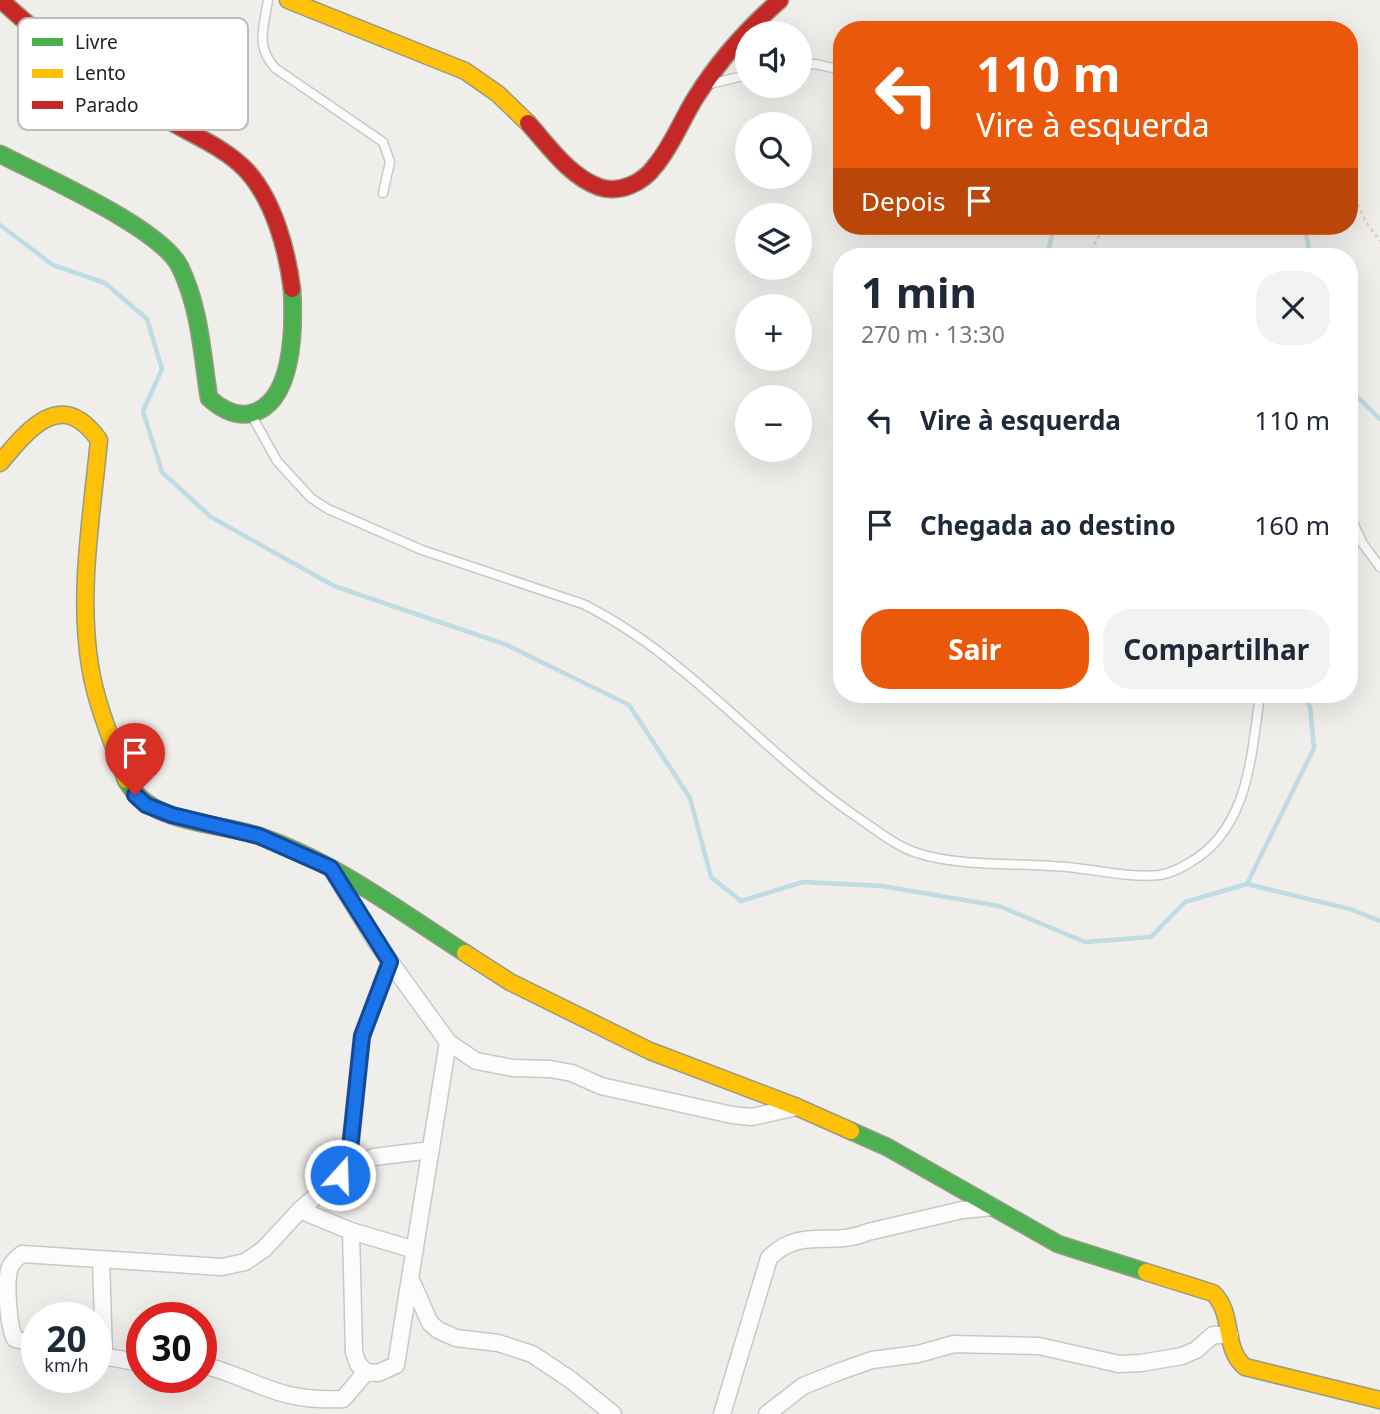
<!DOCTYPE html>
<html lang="pt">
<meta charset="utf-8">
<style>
body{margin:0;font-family:"Noto Sans",sans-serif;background:#f2f2f3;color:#1f2937;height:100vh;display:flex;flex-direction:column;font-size:26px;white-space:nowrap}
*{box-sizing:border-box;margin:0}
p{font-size:23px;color:#747a83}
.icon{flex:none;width:38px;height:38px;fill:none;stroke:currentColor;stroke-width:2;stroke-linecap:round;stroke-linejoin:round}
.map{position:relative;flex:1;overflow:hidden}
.sheet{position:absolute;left:833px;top:248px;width:525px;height:455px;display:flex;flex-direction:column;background:#fff;border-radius:28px;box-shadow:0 7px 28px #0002}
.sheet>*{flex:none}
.guide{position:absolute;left:833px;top:21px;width:525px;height:214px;border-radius:28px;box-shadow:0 7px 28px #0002;background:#ea580c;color:#fff;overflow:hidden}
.buttons{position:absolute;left:735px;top:21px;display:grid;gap:14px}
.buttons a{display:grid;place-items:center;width:77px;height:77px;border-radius:50%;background:#fff;box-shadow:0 7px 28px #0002;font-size:35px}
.speed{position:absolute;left:21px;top:1302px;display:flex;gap:14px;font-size:35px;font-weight:700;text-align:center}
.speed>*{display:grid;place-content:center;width:91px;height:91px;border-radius:50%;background:#fff;box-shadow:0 7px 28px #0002;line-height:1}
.speed small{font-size:18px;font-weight:400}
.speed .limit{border:10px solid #d22;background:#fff;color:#111}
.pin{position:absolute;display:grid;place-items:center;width:60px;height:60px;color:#fff;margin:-72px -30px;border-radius:50% 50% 50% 0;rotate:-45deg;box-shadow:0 0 7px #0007}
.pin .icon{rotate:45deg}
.me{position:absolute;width:77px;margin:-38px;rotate:20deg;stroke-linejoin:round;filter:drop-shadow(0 0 5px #0008)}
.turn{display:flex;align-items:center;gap:24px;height:147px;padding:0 28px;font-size:32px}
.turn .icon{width:91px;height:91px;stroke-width:2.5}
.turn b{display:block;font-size:49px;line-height:60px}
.then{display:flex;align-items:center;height:66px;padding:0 28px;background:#0003;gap:14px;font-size:26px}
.round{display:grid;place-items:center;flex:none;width:74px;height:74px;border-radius:28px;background:#f2f2f3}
.headline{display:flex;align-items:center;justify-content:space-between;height:119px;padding:0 28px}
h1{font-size:42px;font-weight:700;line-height:52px}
.cta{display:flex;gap:14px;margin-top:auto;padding:14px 28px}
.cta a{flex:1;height:80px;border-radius:28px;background:#ea580c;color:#fff;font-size:28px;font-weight:700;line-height:80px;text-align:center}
.cta a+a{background:#f2f2f3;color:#1f2937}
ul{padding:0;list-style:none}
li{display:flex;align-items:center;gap:21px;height:105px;padding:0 28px}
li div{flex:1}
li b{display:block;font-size:26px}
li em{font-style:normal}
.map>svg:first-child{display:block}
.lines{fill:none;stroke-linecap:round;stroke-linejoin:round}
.stream{stroke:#bfdbe3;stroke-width:4.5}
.lane-casing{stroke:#c9c8c7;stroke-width:11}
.street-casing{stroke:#c9c8c7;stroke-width:19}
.fast-casing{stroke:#999a82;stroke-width:19}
.slow-casing{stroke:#999a82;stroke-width:19}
.jam-casing{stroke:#999a82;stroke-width:19}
.path{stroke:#dccecd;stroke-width:2.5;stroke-dasharray:3.5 3.5;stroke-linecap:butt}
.lane{stroke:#fdfcfc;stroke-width:8}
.street{stroke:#fdfcfc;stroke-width:16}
.fast{stroke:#4caf50;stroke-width:16}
.slow{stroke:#ffc107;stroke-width:16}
.jam{stroke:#c62828;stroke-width:16}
.route-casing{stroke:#114b97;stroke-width:18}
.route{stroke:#1a73e8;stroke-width:12}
.key{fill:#fff;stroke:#bdbdbd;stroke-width:2}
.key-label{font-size:19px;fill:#222}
</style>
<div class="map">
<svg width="1380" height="1414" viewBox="0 0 1380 1414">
<rect width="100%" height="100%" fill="#f0eeeb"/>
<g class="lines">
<path class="stream" d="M0,225l53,40 52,18 42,36 15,50 -19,42 19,61 49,45 123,69 173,59 122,60 61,93 21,79 30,24 62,-19 79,4 117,20 86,36 66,-5 34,-35 62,-18 103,25 30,12
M1305,226l5,31
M1047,257l7,-31
M1349,389l31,30
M1247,884l67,-136 -4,-41 -6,-12"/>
<g class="lane-casing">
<path id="lane" d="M268,0c-4,28 -13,45 7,68l108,74 7,20 -7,31
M800,65l15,-1 27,6
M710,84l37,-9
M1221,257h17
M252,416l25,45 34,37 17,11 94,41 161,54c103,51 177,146 271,211 20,13 41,31 63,38 46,15 109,9 158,15 28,3 57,10 85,7 10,-2 21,-7 29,-12 60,-34 62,-107 71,-168
M1349,514l14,30 17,23"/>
</g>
<g class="street-casing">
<path id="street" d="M448,1042l28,19 37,7 37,1 22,4 29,13 131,29 20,2 45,-10
M348,1168l14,-132 28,-74
M300,1210l51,21 3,121 4,12 8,8 12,1 18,-8 52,-323 -72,-100 -44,-72
M351,1231l64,19
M101,1260l3,96
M411,1280l19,43 8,7 18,8 42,5 34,11 39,26 42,34
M37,1344l-22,-5c-7,-13 -10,-59 -5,-72 3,-6 7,-9 12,-13l200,13 23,-5 19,-13 36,-39 48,-42 26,-11 57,-7
M96,1355l46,8
M201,1365c31,6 58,23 88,30 18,4 35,5 54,4l23,-27
M722,1414l47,-156c31,-32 62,-10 99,-26l94,-22 31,-3
M767,1414l36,-28 35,-14 34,-12 46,-6 36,-10 85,2 80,18 22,-1 41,-7 14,-6 17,-15h17"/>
</g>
<g class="fast-casing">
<path id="fast" d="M0,154c42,22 161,74 180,113 20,41 22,87 29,131 11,10 24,18 39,16 47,-8 46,-89 44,-125
M126,780c26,46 88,41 133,56 75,25 140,75 206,117
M851,1131l36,16 171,97 88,28"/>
</g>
<g class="slow-casing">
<path id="slow" d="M288,0l177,71 33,23 30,29
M0,463c30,-36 62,-75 99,-23 -7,74 -21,152 -9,226 6,39 23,77 36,114
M465,953l45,29 140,69 147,56 54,24
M1146,1272l67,21c22,21 9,55 32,74l135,33"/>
</g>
<g class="jam-casing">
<path id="jam" d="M1,0c47,45 105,83 160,116 28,18 63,30 86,55 27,30 40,79 45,118
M528,123c20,22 41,53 71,64 20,7 44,-4 56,-21 17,-20 27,-47 41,-69 23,-37 51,-68 84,-97"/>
</g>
<path class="path" d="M1349,185l17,37 14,19
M1088,257l16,-31"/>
<use href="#lane" class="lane"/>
<use href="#street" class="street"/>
<use href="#fast" class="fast"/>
<use href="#slow" class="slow"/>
<use href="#jam" class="jam"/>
</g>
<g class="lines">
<g class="route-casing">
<path id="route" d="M135,795l11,10 26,10 87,21 72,32 59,94 -28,74 -14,132 -8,7"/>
</g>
<use href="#route" class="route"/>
</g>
<rect x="18" y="18" width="230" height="112" rx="10" class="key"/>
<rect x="32" y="38" width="31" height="8" fill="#4caf50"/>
<rect x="32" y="69" width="31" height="9" fill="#ffc107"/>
<rect x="32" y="101" width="31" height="8" fill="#c62828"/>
<g class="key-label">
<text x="75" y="49">Livre</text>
<text x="75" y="80">Lento</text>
<text x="75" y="112">Parado</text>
</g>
</svg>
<div class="buttons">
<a><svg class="icon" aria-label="sound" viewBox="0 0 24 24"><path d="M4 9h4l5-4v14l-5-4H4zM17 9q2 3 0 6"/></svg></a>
<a><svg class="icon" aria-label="search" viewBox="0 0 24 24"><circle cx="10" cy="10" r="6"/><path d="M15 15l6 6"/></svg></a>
<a><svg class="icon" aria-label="layers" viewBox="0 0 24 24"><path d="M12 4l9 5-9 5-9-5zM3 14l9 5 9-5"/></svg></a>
<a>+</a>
<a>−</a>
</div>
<div class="speed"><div>20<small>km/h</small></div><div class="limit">30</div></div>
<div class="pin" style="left:135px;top:795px;background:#d93025"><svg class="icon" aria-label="arrive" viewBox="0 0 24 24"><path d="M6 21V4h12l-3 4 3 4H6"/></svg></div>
<svg class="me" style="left:340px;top:1175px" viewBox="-20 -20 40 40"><circle r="17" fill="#1a73e8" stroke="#fff" stroke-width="3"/><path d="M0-11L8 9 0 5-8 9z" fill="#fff"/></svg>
<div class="guide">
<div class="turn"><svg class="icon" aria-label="left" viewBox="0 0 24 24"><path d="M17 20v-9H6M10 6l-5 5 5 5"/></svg><div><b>110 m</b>Vire à esquerda</div></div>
<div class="then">Depois<svg class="icon" aria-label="arrive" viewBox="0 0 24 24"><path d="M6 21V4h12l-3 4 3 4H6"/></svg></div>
</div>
<section class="sheet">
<div class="headline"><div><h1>1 min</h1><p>270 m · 13:30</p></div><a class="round"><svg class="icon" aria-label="close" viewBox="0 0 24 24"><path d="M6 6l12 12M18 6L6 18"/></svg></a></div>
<ul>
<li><svg class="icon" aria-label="left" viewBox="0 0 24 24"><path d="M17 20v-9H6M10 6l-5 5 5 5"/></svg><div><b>Vire à esquerda</b></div><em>110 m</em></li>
<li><svg class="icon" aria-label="arrive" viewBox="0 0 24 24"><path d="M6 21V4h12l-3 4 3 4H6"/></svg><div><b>Chegada ao destino</b></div><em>160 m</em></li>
</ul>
<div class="cta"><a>Sair</a><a>Compartilhar</a></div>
</section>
</div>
